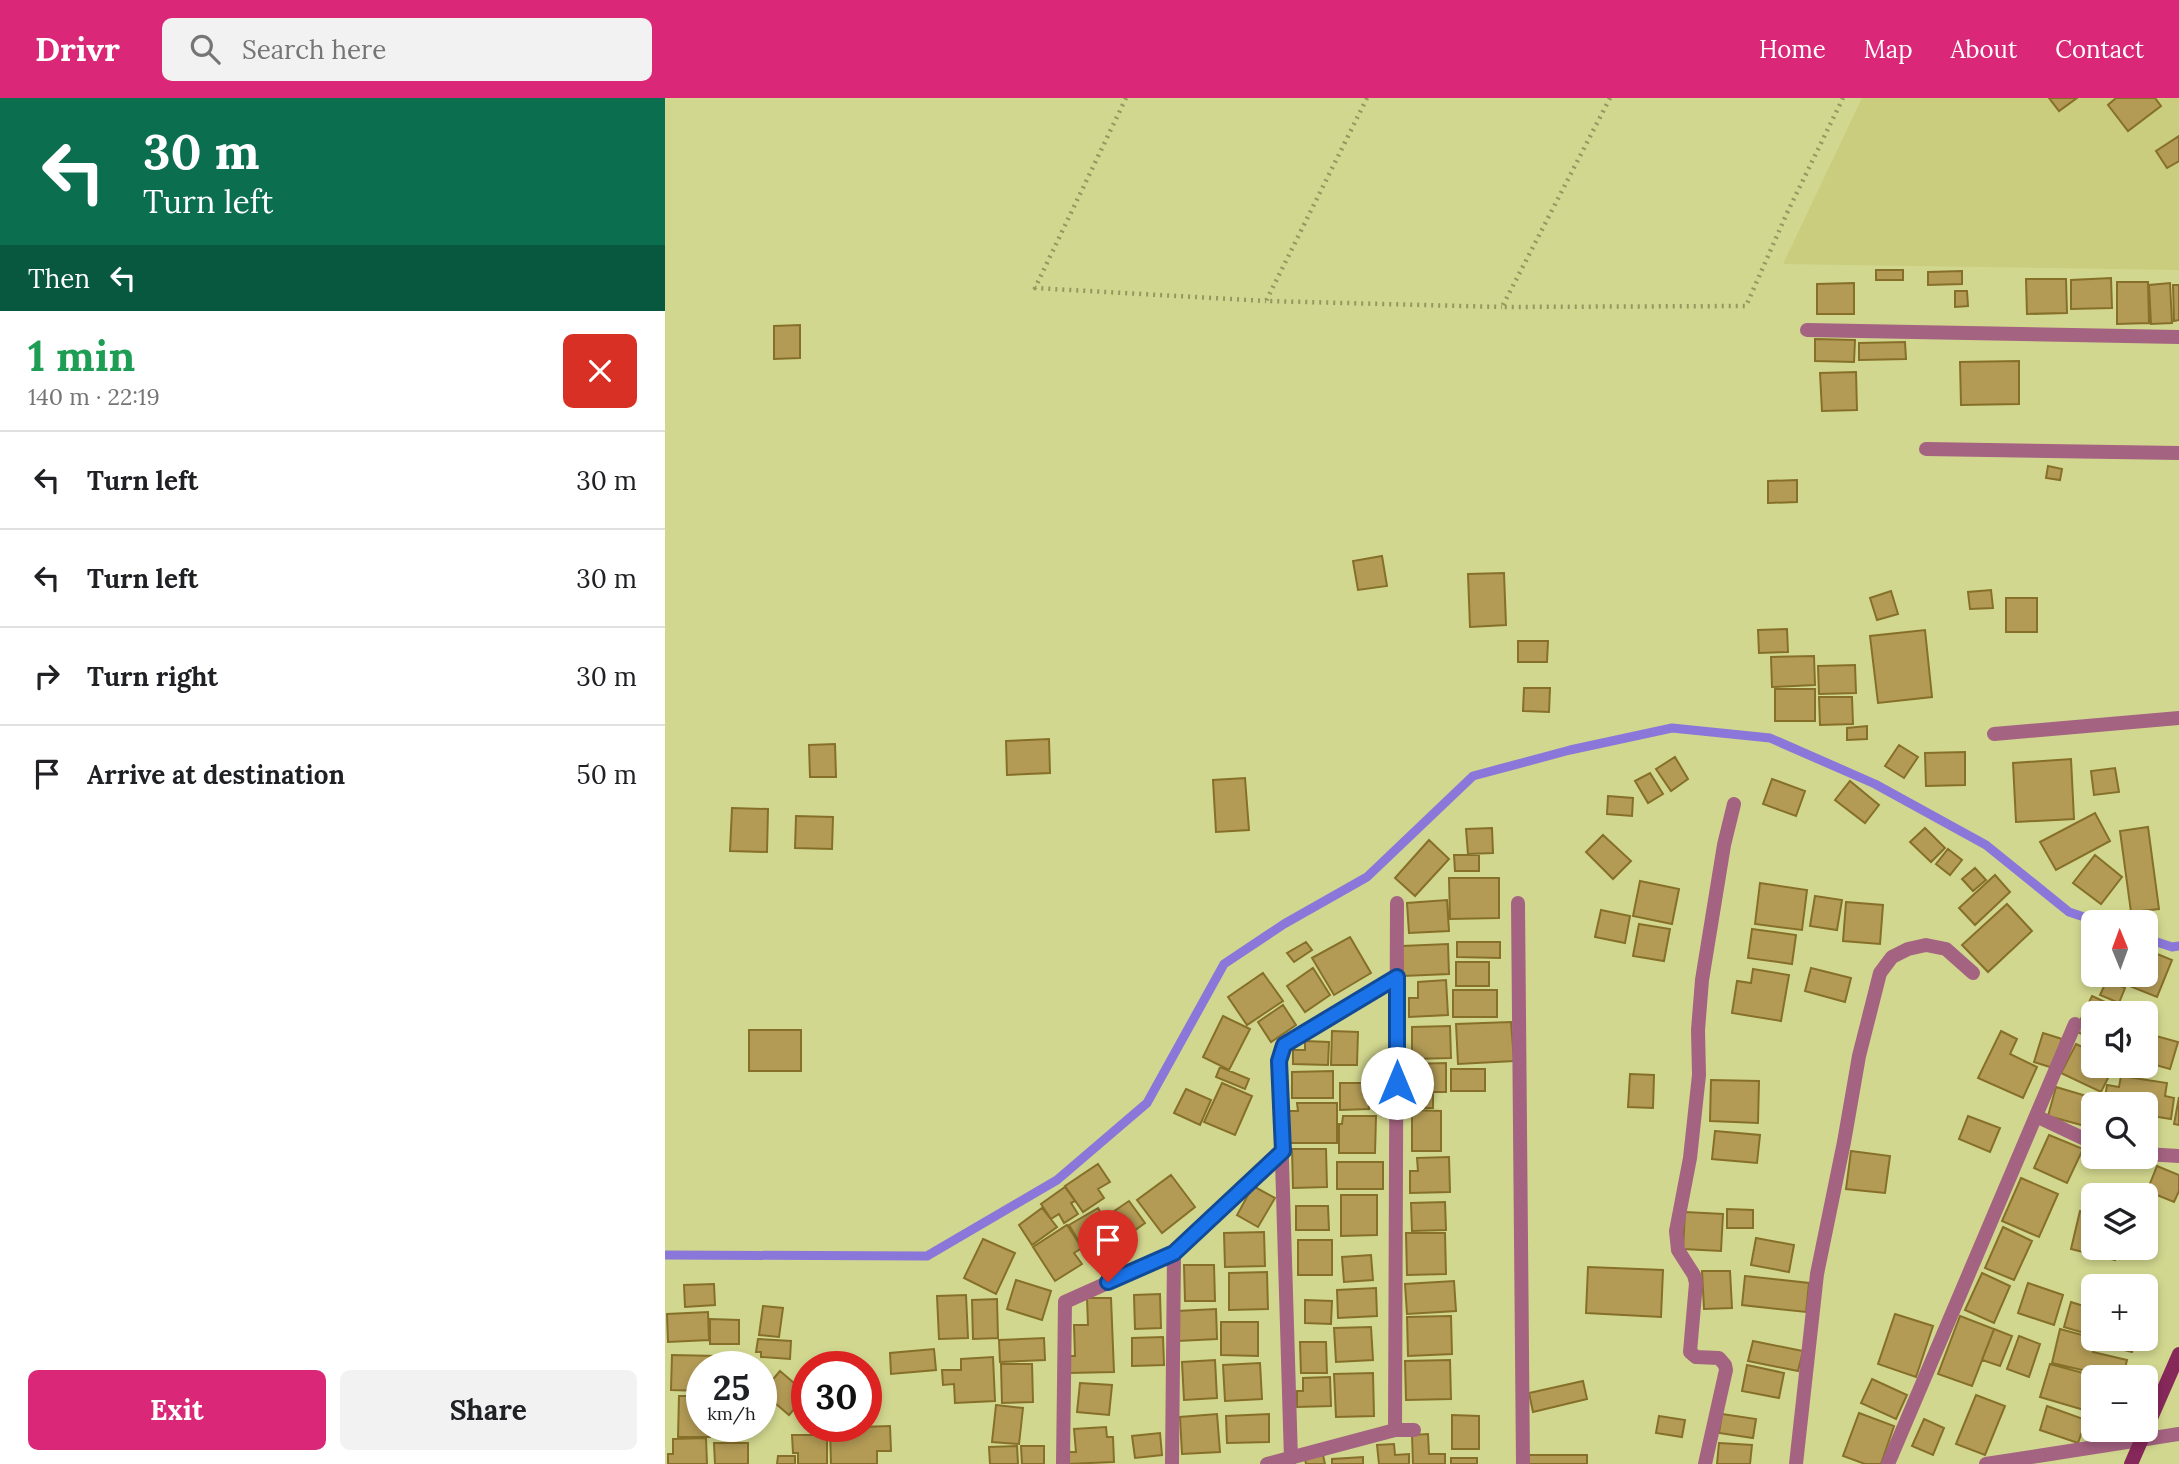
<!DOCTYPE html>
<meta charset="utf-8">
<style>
body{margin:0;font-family:Lora,serif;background:#f2f2f2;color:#202124;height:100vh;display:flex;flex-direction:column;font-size:26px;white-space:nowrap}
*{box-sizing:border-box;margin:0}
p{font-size:23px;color:#757577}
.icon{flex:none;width:38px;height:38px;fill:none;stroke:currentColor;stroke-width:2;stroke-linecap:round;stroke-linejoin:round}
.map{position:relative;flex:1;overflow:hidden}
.panel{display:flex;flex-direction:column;background:#fff;width:665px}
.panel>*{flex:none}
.hud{background:#0b6e4f;color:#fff;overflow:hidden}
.needle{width:46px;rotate:359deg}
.tools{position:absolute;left:1416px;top:812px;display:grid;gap:14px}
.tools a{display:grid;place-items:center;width:77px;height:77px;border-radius:10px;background:#fff;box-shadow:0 4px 10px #0003;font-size:35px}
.speed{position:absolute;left:21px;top:1253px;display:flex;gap:14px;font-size:35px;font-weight:700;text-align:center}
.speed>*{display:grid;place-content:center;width:91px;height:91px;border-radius:50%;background:#fff;box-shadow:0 4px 10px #0003;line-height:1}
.speed small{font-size:18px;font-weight:400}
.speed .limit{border:10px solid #d22;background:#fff;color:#111}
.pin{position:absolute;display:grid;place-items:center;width:60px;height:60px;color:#fff;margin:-72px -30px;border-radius:50% 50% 50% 0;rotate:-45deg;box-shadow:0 0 7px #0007}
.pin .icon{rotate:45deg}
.me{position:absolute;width:77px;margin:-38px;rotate:0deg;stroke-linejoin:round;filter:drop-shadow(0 0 5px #0008)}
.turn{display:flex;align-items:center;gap:24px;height:147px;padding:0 28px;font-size:32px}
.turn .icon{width:91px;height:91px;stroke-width:2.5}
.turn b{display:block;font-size:49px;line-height:60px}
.then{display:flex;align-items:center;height:66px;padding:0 28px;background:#0003;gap:14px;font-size:26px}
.round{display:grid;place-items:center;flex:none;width:74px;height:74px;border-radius:10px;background:#f2f2f2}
.headline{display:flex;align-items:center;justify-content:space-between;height:119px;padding:0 28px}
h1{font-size:42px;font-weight:800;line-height:52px;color:#1e9e55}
.action{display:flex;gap:14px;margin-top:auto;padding:14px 28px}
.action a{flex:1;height:80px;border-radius:10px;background:#db2777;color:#fff;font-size:28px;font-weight:800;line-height:80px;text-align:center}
.action a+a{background:#f2f2f2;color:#202124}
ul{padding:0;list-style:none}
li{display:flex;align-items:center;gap:21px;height:98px;padding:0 28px;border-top:2px solid #e0e0e0}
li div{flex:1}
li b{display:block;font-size:26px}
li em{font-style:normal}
header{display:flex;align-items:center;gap:42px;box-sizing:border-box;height:98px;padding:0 35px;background:#db2777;color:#fff}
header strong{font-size:33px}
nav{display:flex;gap:38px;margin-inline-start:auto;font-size:24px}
.search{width:490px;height:63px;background:#f2f2f2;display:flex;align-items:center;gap:18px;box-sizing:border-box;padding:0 24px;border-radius:10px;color:#757577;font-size:26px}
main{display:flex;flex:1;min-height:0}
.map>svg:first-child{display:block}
.built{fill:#c9cd7d}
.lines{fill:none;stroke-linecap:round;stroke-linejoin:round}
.stream{stroke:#8b77d9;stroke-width:9}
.building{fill:#b39b56;stroke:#867029;stroke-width:2}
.path{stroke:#94975f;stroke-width:4.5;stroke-dasharray:2 5;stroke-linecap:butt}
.street{stroke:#a46381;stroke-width:14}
.secondary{stroke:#87285b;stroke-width:14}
.route-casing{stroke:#114b97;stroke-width:18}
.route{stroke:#1a73e8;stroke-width:12}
</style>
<header>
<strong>Drivr</strong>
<div class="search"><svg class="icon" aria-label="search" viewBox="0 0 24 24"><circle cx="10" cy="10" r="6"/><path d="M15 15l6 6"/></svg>Search here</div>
<nav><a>Home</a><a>Map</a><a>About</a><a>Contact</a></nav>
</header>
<main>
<section class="panel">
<div class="hud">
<div class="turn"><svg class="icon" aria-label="left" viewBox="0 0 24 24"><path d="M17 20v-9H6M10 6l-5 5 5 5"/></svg><div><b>30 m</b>Turn left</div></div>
<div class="then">Then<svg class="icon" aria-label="left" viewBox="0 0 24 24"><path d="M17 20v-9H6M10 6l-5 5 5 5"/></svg></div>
</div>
<div class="headline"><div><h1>1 min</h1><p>140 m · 22:19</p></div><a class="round" style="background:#d93025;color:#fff"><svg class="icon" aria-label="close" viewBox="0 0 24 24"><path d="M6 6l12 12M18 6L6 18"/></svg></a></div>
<ul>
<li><svg class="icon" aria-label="left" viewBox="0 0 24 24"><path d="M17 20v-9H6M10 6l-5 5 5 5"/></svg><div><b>Turn left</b></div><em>30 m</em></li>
<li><svg class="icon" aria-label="left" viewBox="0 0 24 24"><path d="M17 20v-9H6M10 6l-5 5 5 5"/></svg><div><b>Turn left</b></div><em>30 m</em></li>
<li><svg class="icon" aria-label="right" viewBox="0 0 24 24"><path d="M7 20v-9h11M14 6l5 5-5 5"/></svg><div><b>Turn right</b></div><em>30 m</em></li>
<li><svg class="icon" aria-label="arrive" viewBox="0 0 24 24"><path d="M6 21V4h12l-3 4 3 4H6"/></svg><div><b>Arrive at destination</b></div><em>50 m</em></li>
</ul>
<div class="action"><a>Exit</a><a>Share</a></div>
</section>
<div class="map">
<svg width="1514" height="1366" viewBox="0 0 1514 1366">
<rect width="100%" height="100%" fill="#d2d78f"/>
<path class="built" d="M1197,0h317v172l-396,-6z"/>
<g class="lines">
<path class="stream" d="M1480,840l27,9 7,-1
M0,1157l262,1 130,-76 90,-77 77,-139 60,-40 83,-47 106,-101 97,-26 102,-22 98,10 105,46 111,61 83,67 30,10"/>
</g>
<path class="building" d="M1384,0h28l-18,13z
M1451,0h39l6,8 -33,25 -20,-26z
M1514,38v25l-12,7 -11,-17z
M1211,172h27v10h-27z
M1297,173v13l-34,1v-13z
M1446,180l1,30 -41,1v-29z
M1361,181h40l1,34 -40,1z
M1452,184h31l1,41 -32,1z
M1189,185v31h-37v-30z
M1505,185l2,40 -21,1 -2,-39z
M1508,187h6v35l-5,1z
M1290,193h12l1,15 -13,1z
M135,227v33l-26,1v-33z
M1150,241l40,1 -1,22 -39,-1z
M1240,244l1,17 -47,1v-17z
M1354,263v43l-58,1 -1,-43z
M1191,274l1,38 -35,1 -2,-38z
M1383,368l14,3 -2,11 -14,-2z
M1132,382v22l-29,1v-22z
M717,458l5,30 -29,4 -5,-29z
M839,475l2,52 -36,2 -2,-53z
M1326,492l2,18 -23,1 -2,-17z
M1226,493l7,23 -21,6 -7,-22z
M1341,500h31v34h-31z
M1122,531l1,23 -29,1 -1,-23z
M1260,532l7,67 -54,6 -8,-67z
M853,543h30l-1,21h-29z
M1149,558l1,29 -43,2 -1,-30z
M1190,567l1,28 -37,1 -1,-28z
M859,590h26l-1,24 -26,-1z
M1110,591h40v32h-40z
M1154,599h33l1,27 -33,1z
M1202,628v13l-20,1v-12z
M384,641l1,34 -43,2 -1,-34z
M170,646l1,33h-26l-1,-32z
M1234,647l19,12 -14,21 -19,-12z
M1300,654v33l-39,1 -1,-33z
M1010,659l13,22 -17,12 -15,-22z
M1406,661l3,60 -58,3 -3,-59z
M1450,670l4,24 -25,3 -3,-24z
M985,675l13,21 -15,9 -13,-22z
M580,680l4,52 -33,2 -3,-52z
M1107,681l33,12 -9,25 -33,-12z
M1185,683l29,24 -14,18 -30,-23z
M943,698l25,2 -1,18 -25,-2z
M67,710l36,1 -1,43 -37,-1z
M1430,715l15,28 -54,29 -16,-28z
M131,718l37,1 -1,32 -37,-1z
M1483,729l11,82 -28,3 -11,-81z
M827,730l1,25 -25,1 -2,-25z
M1260,730l20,20 -14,14 -21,-20z
M938,737l28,26 -18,18 -27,-27z
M764,742l20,19 -34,37 -20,-18z
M1283,751l14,11 -12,15 -14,-11z
M789,757h25v16h-24z
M1430,757l27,22 -21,27 -28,-21z
M1310,770l11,12 -13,11 -11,-12z
M1330,777l15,17 -35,33 -16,-17z
M784,780h50v40l-49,1z
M975,783l39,8 -7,35 -39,-8z
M1095,785l47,7 -5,40 -47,-6z
M1150,798l27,4 -5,30 -27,-4z
M782,802l2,31 -40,2 -2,-30z
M1181,804l37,3 -3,39 -37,-3z
M1342,806l25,27 -44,41 -26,-27z
M936,812l29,6 -5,27 -30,-6z
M974,826l31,5 -6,32 -31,-5z
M1087,831l44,6 -4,29 -44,-6z
M685,839l21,36 -37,22 -22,-37z
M641,844l6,8 -18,12 -7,-9z
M792,844h43v16l-43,-1z
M783,846l1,30 -46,2 -1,-30z
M1480,851l27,11 -15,37 -50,-20 1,-2h37z
M791,864h33v24h-33z
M648,870l17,27 -25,17 -18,-26z
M1146,870l40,10 -6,24 -40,-11z
M1088,871l36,6 -8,46 -49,-8 5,-32 14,2z
M598,875l20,28 -36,24 -19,-28z
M781,882l2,35 -39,2v-19h9v-16z
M1442,882l18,8 -6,15 -19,-8z
M788,892h44v27h-44z
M1427,898l37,17h-36v26l-18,-8z
M618,907l13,20 -25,17 -13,-20z
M558,918l27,13 -21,41 -26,-13z
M846,924l3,39 -56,3 -2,-40z
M785,928l1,32 -39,1v-32z
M84,932h52v41h-52z
M667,933l26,1 -1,33h-26z
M1336,933l16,8 -7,15 27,13 -14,31 -45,-20z
M1378,935l19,6 -9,29 -19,-6z
M1480,935l33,9 -8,27 -25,-7z
M640,943l24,1 -1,23 -35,-1v-14h12z
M1411,946l17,8v14h21l-13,26 -40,-19z
M781,965v29h-13v16h-23l-1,-44z
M555,969l29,12 -4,10 -29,-12z
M786,971h34v22h-34z
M668,973v27h-41v-26z
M965,976l24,1 -1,33 -25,-1z
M1456,978l46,7 -2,13 9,2 -3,21 -26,-4v-11h-41l3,-19 12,2z
M1046,982l48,1 -1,42 -48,-2z
M557,985l30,13 -17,39 -31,-13z
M675,985h28l1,26 -29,1z
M1391,989l37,11 -8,28 -37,-10z
M521,991l25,11 -11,25 -26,-12z
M1514,999v28l-5,-1z
M632,1005h40v40h-49l-1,-32h11z
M747,1012l29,1v40h-29z
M678,1018h33l-1,37h-36v-29h3z
M1303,1018l32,12 -10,24 -31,-13z
M1050,1033l45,4 -3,28 -45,-4z
M1384,1037l34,14 -16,34 -33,-15z
M627,1051h34l1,38 -34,1z
M1186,1053l39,5 -5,37 -39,-4z
M784,1059l1,35 -40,1v-22h8l-1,-13z
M672,1064h46v27h-46z
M433,1066l12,18 -12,7 6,9 -21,14 -18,-26z
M1492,1068l22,9v16l-5,11 -27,-11z
M506,1077l24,32 -33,26 -25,-33z
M1356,1080l37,16 -19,43 -37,-16z
M588,1088l22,12 -17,29 -21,-12z
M400,1089l10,14 -4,2 7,11 -14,9 -5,-9 -8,5 -10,-15z
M676,1097h36v40l-36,1z
M464,1103l16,22 -28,20 -16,-23z
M780,1104l1,28 -34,1 -1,-28z
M631,1108h32l1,24h-33z
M377,1110l15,19 -25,18 -13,-20z
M433,1110l21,36 -28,17 -22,-36z
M1062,1111l26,1v18h-26z
M1415,1113l13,3v34h25l-3,12 -44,-11z
M1020,1114l38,2 -2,37 -38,-2z
M402,1127l15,23 -8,5 8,11 -27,17 -22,-34z
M1338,1129l29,14 -18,39 -29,-12z
M599,1134l1,34 -40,1 -1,-34z
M741,1135h39l1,41 -39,1z
M1091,1140l38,7 -5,27 -38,-7z
M318,1141l32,14 -19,41 -32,-16z
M633,1142h34v35h-34z
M706,1157l2,25 -29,2 -2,-25z
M519,1167h30l1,36h-30z
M923,1169l75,3 -2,47 -75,-4z
M1037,1173h28l2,37 -28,1z
M602,1174l1,37 -39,1v-37z
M1317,1175l28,13 -16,37 -29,-13z
M1080,1178l64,7 -3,29 -64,-7z
M351,1182l35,11 -9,29 -35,-11z
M789,1183l2,30 -49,3 -2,-30z
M1363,1185l35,12 -9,30 -36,-12z
M49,1186l1,21 -30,2 -1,-22z
M711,1190l1,28 -39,2 -1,-28z
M495,1196l1,34 -26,1 -1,-34z
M301,1197l2,43 -29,1 -2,-43z
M422,1200h24l3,74 -46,1v-17h7l-1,-31h14z
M332,1201l1,39 -25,1 -1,-39z
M640,1202l27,1 -1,23 -26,-1z
M1406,1204l22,7 -2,26 -27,-8z
M98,1208l20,2 -4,29 -20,-2z
M551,1211l1,30 -39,2 -1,-30z
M43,1214l1,28 -41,2 -1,-28z
M1230,1216l38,12 -17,51 -38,-13z
M786,1218l1,38 -44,2 -1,-39z
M1295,1218l34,13 -22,57 -34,-12z
M45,1221l29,1v24h-29z
M556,1224h37v34l-37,-1z
M706,1229l2,33 -37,2 -2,-34z
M1329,1231l18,7 -12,30 -18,-6z
M1395,1231l37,10 -4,13 34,8 -4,17h-11l-60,-14z
M1354,1238l21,8 -11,33 -22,-8z
M498,1239l1,28 -32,1v-28z
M379,1240l1,22 -45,2 -1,-22z
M93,1241l33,2 -1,18 -29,-2v-5h-5z
M1442,1241h28l-3,13 -27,-7z
M1088,1243l50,10 -5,20 -50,-10z
M635,1244h26l1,31h-26z
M269,1251l2,21 -45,4 -1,-21z
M7,1257l45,1 -1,11h-14v24l-31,-1z
M328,1259l2,44 -40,2 -1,-19 -11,1 -1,-15h19v-11z
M550,1262l2,38 -33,2 -2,-38z
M785,1262l1,39 -45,1 -1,-39z
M595,1265l2,36 -37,2 -2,-36z
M336,1266h31l1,38 -31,1z
M1385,1266l44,12 -10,34 -44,-13z
M1082,1267l37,8 -5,25 -37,-7z
M115,1273l27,23 -18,21 -27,-23z
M708,1275l1,43 -38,1 -2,-43z
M665,1279l1,29 -34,1v-16h6v-13z
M1207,1281l35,16 -11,24 -35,-16z
M918,1283l4,18 -54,13 -4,-19z
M415,1285l32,2 -3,30 -32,-3z
M1311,1297l29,11 -20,49 -29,-11z
M14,1298h22l1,30h8v11h-32z
M331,1307l27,3 -4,36 -27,-2z
M1382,1308l39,14 -8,23 -38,-13z
M1194,1315l35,13 -13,38h-16l-22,-8z
M552,1316l3,38 -38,2 -2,-37z
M604,1316v28l-42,1 -1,-27z
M1057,1316l34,5 -3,19 -34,-5z
M787,1317l27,1v33h-27z
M994,1318l26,4 -3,17 -26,-4z
M1259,1321l20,9 -11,27 -21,-9z
M225,1328l1,25h-14v13h-46l-1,-36z
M441,1329l1,10h6l1,25 -47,2 -1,-12h10l-2,-23z
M495,1335l2,22 -27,3 -3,-22z
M763,1336l1,20h16v10h-32l-1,-29z
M127,1337h35v29h-29v-11h-5z
M41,1340l1,26h-39v-10h5v-15z
M49,1345h34v21h-33z
M1054,1345l33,2 -2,19h-33z
M729,1346l1,11 14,-1v10h-30l-2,-19z
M352,1348l1,18h-28l-1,-17z
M356,1348h23v18h-22z
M658,1357l2,9h-19l-1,-5z
M863,1357h59v9h-59z
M113,1358h17v8h-18z
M698,1359v7h-31v-5z
M786,1360h26v6h-26z"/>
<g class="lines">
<path class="path" d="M461,0l-91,190 231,13
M702,0l-101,203 236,6
M945,0l-108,209 244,-1 41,-93 56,-115"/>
<path class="street" d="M1142,232l372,7
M1261,351l253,4
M1329,636l185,-16
M853,805l5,561
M1371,1018l57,27
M1480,1056l34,2
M730,1332l2,-527
M626,1361l-12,-398 5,-16 113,-68
M398,1366l2,-162 109,-49 109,-102
M507,1366l2,-211
M602,1366l128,-34h19
M1040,1366l21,-94 -1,-5 -6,-7 -23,-1 -6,-5 6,-69 -2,-8 -16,-25 -2,-19 14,-73 9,-83 -1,-45 4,-50 22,-135 10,-41
M1131,1366l21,-190 27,-132 15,-86 21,-83 12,-16 16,-8 18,-4 20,4 27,24
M1223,1366l187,-440
M1321,1366l193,-30"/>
<path class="secondary" d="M1466,1366l48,-110"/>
</g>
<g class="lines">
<g class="route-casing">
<path id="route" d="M443,1184l66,-29 109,-102 -4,-90 5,-16 113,-68v106"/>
</g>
<use href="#route" class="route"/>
</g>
</svg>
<div class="tools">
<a><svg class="needle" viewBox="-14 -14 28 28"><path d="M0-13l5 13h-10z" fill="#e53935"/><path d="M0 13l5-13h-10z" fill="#757577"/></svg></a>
<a><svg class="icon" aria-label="sound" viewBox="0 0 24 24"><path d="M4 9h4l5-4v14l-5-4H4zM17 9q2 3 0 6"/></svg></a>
<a><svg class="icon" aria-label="search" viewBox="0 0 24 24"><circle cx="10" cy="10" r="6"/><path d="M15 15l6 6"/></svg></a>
<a><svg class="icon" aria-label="layers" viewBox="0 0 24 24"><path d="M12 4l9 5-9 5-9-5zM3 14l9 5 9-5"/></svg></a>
<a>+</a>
<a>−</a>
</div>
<div class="speed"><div>25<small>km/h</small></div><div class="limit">30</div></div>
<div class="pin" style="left:443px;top:1184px;background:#d93025"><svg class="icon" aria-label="arrive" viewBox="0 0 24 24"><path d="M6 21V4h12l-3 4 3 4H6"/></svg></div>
<svg class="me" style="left:732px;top:985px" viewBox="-20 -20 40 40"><circle r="19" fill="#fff"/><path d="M0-13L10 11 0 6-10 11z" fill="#1a73e8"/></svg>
</div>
</main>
